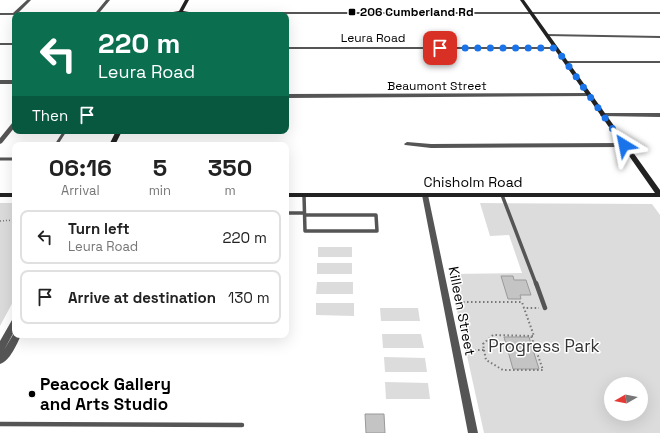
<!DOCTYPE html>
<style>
body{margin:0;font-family:"Space Grotesk",sans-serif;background:#f2f2f2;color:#222;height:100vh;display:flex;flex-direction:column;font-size:15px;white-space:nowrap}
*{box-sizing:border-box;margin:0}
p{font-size:13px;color:#767676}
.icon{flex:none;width:22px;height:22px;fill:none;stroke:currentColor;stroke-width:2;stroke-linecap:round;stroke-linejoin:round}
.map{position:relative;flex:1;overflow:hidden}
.details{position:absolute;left:12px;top:142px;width:277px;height:196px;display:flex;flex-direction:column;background:#fff;border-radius:8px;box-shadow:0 4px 16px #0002}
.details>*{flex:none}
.hud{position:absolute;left:12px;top:12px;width:277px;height:122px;border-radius:8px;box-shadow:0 4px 16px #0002;background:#0b6e4f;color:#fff;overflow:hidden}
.needle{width:26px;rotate:261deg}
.fabs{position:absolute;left:604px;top:377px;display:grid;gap:8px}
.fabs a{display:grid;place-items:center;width:44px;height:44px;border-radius:50%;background:#fff;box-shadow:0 4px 16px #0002;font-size:20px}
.pin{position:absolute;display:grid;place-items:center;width:34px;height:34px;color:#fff;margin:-17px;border-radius:8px;box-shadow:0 2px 6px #0006}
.me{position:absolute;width:44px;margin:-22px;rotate:325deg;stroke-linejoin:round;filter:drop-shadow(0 0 3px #0008)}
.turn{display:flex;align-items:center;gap:14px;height:84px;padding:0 20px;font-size:18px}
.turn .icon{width:52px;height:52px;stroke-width:2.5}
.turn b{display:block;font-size:28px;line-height:34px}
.then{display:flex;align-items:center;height:38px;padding:0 20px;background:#0003;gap:8px;font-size:15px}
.eta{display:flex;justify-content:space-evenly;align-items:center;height:68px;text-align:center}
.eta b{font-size:24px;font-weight:700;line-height:28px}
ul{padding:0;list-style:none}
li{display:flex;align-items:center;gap:12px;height:54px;margin:0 8px 6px;padding:0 12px;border:2px solid #e0e0e0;border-radius:8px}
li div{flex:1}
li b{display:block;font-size:15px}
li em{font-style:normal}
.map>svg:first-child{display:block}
.green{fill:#dcdcdc;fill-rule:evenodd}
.building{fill:#c4c4c4;stroke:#999}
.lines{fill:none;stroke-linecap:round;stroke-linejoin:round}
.path-far1{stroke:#777;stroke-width:1.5;stroke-dasharray:1 2;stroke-linecap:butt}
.path{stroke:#777;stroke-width:2;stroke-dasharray:1.5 2.5;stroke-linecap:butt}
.lane-far2{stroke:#555;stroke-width:3}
.lane-far1{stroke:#555;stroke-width:3.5}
.lane{stroke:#555;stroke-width:4.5}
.street{fill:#555;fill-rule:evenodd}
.secondary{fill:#222;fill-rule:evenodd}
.route{stroke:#1a73e8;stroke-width:7;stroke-dasharray:0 12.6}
.poi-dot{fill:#000;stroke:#fff;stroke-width:1.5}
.labels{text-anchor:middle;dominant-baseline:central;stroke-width:3;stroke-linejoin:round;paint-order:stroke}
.far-poi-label{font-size:12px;font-weight:bold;fill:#000;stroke:#fff;text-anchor:start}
.far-street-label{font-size:12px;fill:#000;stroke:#fff}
.street-label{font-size:14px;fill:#000;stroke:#fff}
.near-park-label{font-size:17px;fill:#333;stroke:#fff}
.near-poi-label{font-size:17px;font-weight:bold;fill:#000;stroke:#fff;text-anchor:start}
</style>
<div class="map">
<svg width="660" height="433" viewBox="0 0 660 433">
<rect width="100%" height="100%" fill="#fff"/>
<path class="green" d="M0,203h15v95l-15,28z
M480,203l172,1 8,11v218h-176l-35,-159 73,-1 -13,-38 -19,1zM611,384h30v30h-30z
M318,247h34v10h-34z
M317,263h35v11h-35z
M317,282h36v12h-37z
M316,303h38v13l-38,-1z
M380,308h38l2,13h-39z
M382,334h39l3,14h-41z
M384,357l41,1 2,14h-42z
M385,382l43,1 2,16h-44z"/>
<path class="building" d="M501,276h12l1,4h12l5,15h-11l1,4h-13z
M504,337h25l10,32h-26z
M365,414h19l1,19h-19z"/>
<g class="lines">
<path class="path-far1" d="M0,221l15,-1"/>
<path class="path" d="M455,302h67l2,6h15
M466,350h18l-1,-6 10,-9 41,1 -10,-28
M484,350l2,10 17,10h40l-12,-34"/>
<path class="lane-far2" d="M56,145l9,-14
M0,159h15"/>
<path class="lane-far1" d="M304,195l1,36h72l-1,-16h-71
M502,195l34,89
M286,213h18"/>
<path class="lane" d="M536,283l9,25
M0,424l242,1"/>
<path class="street" d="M27,0h4l-13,13 78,-1 10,-12h4l-10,12h74l2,1 -2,1 -174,1v-2h13z
M187,12h473v2h-474l-1,-1z
M545,34l115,2v2l-113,-2h-2z
M0,43h15v2h-15z
M286,47h270l2,1 -2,1h-270z
M564,61h96v2h-94l-2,-1z
M0,80h15v4h-15z
M589,93l3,2 -1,1 -305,2v-4z
M603,113h57v4l-59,-1 -1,-1z
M15,121v6l-13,16 -2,1v-6l13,-16z
M407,142l24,2 193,-1 3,2 -3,2 -193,1 -26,-3 -1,-1z
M425,193l3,2 50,238h-10l-46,-238z
M15,319v11l-11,20 10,-17 1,-1v3h6c-4,9 -11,26 -21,29v-23l12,-21z"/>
<path class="secondary" d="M185,0h4l-6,11 6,1v2l-16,1v-3l6,-1z
M520,0h4l136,190v7h-374v-4h369z
M116,131h6l-7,14h-6z
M0,193h15v4h-15z"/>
</g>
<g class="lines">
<path class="route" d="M440,48h116l68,97"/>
</g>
<g class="poi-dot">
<rect x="348" y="8" width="8" height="8" rx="2"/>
<circle cx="32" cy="394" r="4"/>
</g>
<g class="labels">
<g class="far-poi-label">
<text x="360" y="12">206 Cumberland Rd</text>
</g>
<g class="far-street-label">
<text x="373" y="38">Leura Road</text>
<text x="437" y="86">Beaumont Street</text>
</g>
<g class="street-label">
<text x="473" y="182">Chisholm Road</text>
<text transform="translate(462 311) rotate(79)">Killeen Street</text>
</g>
<g class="near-park-label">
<text x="544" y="346">Progress Park</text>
</g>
<g class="near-poi-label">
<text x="40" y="384">Peacock Gallery<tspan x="40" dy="20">and Arts Studio</tspan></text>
</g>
</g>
</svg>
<div class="fabs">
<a><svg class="needle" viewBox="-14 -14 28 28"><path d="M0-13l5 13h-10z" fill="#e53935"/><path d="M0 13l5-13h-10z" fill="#767676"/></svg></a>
</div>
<div class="pin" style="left:440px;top:48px;background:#d93025"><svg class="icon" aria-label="arrive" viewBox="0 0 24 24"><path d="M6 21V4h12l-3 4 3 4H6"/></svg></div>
<svg class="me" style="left:624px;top:145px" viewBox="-20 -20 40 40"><path d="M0-17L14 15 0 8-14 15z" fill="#1a73e8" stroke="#fff" stroke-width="4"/></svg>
<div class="hud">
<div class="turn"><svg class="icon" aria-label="left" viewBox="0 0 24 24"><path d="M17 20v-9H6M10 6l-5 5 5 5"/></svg><div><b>220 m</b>Leura Road</div></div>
<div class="then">Then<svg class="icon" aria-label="arrive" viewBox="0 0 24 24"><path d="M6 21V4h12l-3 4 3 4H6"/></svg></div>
</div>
<section class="details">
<div class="eta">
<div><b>06:16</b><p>Arrival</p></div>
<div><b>5</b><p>min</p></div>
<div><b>350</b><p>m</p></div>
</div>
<ul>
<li><svg class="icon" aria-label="left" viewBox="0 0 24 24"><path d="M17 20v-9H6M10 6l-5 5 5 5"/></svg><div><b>Turn left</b><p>Leura Road</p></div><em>220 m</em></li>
<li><svg class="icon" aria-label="arrive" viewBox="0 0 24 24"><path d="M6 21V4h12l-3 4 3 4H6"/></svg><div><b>Arrive at destination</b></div><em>130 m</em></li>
</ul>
</section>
</div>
